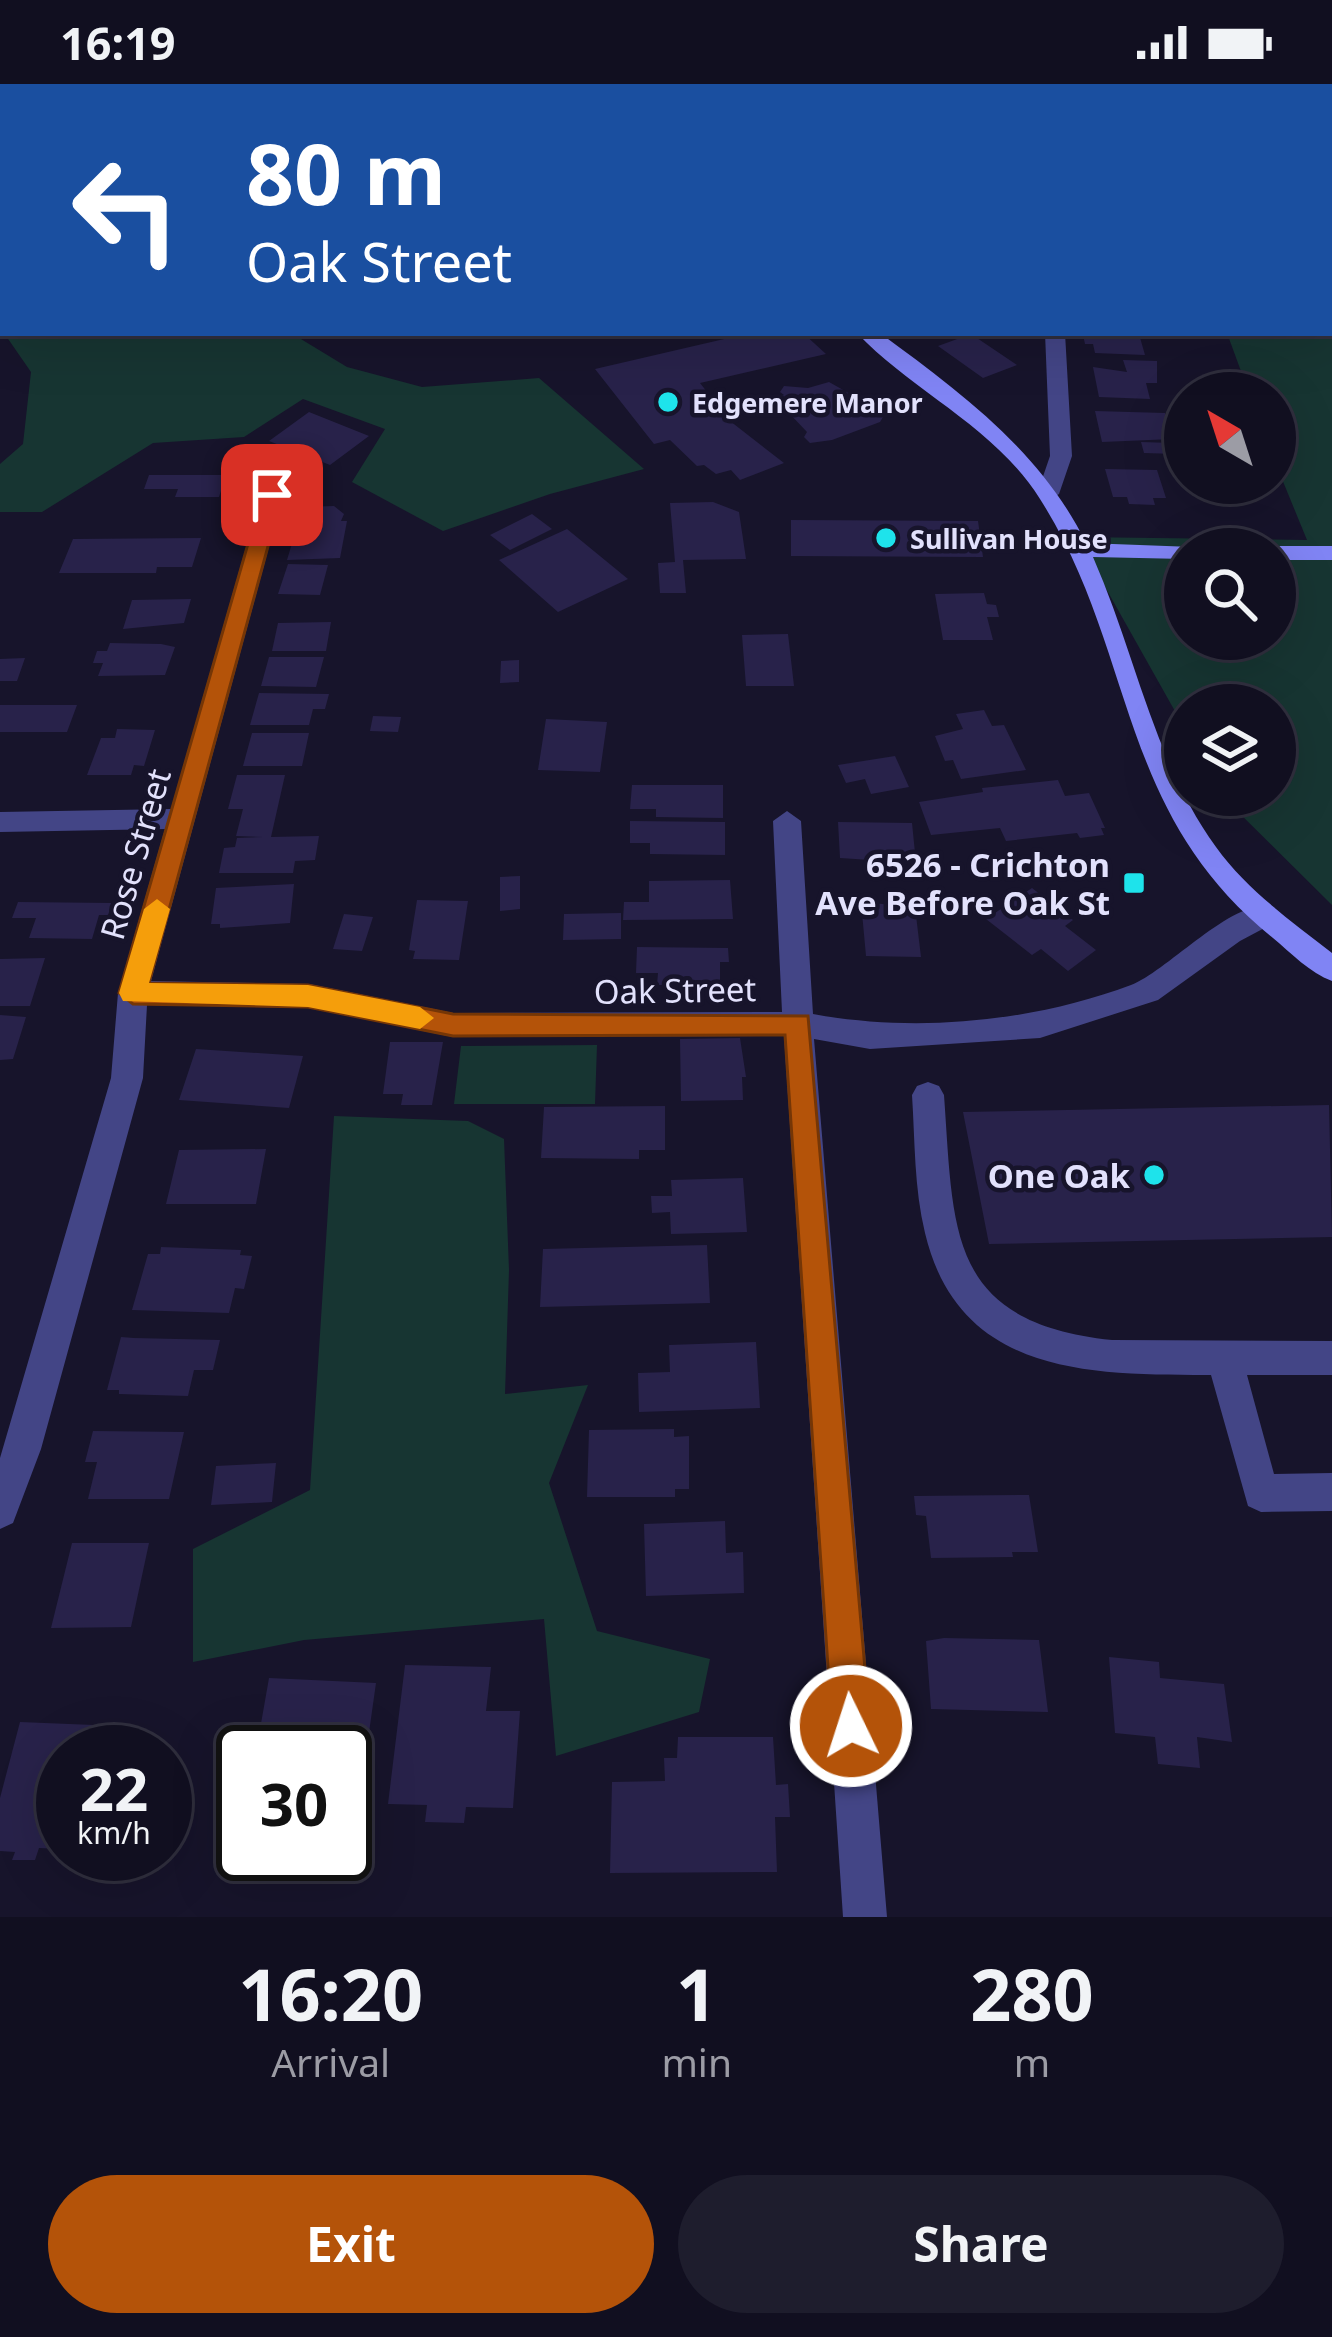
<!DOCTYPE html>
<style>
body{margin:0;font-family:"Noto Sans",sans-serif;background:#1e1d2d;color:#f1f3f6;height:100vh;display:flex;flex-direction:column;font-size:45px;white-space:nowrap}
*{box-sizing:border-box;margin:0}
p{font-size:39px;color:#9c9ca5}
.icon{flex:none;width:66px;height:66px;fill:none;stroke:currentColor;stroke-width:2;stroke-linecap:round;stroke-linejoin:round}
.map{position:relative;height:1833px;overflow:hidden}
.panel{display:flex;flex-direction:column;background:#110f20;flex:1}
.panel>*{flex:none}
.hud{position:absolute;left:0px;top:0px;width:1332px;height:252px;box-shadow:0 12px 48px #0002,0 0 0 3px #302f3e;background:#1a4fa0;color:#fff;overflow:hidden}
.needle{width:78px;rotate:321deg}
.tools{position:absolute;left:1164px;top:288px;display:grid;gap:24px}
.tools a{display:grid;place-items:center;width:132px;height:132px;border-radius:50%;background:#110f20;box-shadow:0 12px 48px #0002,0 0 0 3px #302f3e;font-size:60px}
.speed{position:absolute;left:36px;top:1641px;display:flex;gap:24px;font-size:60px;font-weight:700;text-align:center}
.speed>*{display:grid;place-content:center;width:156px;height:156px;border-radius:50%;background:#110f20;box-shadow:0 12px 48px #0002,0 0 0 3px #302f3e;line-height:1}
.speed small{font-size:30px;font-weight:400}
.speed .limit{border:6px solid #111;border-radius:18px;background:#fff;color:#111}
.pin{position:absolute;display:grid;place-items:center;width:102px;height:102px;color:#fff;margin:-51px;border-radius:24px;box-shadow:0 6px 18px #0006}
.me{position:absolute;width:132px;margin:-66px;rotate:356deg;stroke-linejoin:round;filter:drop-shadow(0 0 9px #0008)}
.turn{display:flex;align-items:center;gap:42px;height:252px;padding:0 48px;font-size:54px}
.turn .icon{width:156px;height:156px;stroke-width:2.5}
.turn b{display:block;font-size:84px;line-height:102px}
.eta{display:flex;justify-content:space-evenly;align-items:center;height:204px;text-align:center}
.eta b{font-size:72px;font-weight:700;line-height:84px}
.button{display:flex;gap:24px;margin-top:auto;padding:24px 48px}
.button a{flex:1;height:138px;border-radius:72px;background:#b45309;color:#fff;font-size:48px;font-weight:700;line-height:138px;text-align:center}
.button a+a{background:#1e1d2d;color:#f1f3f6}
.status{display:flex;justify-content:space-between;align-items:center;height:84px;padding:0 60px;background:#110f20;direction:ltr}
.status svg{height:33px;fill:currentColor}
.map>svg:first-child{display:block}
.green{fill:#173532;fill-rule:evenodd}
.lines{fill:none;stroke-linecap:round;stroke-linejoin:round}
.stream{fill:#152e4f;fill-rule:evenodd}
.building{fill:#28224a}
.lane{fill:#434586;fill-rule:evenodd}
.street{fill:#434586;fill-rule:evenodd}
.secondary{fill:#8084f4;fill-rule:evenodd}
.route{fill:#b45309;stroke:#753606;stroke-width:3}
.slow{fill:#f59e0b}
.poi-dot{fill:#1ee3eb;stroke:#17142b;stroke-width:4.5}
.labels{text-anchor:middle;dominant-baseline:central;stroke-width:9;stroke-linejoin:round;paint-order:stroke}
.far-poi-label{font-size:27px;font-weight:bold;fill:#e2e1fc;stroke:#17142b;text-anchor:start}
.street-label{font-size:33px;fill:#e2e1fc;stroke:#17142b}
.poi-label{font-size:33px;font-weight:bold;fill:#e2e1fc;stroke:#17142b;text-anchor:end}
</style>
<div class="status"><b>16:19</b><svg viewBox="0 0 49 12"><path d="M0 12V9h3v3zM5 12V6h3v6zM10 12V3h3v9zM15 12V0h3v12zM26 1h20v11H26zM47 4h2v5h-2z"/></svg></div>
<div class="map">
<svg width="1332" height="1833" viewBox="0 0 1332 1833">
<rect width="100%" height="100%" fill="#17142b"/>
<path class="green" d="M1329,101l3,3v717l-111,-110h54v-90h-90v24l-108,-192 230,3 -32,-78v-69h-26l-22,-60h102zM1185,465h90v90h-90z
M4,249h287l56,34 75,20 117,-9 105,91 -94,25 -107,37 -91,-49 33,-53 -82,-30 -59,38 -91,6 -111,69h-42v-48l23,-20 8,-72z
M597,961l-2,59h-141l7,-58z
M334,1032l134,5 36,18 5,131 -4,124 83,-9 -39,98 48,148 113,28 -11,53 -143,44 -12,-137 -240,21 -111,22v-113l117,-59z"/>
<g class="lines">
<path class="stream" d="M1329,124h3v6h-3z
M1329,145l3,1v9l-3,-1z"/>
</g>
<path class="building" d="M750,249h53l23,21 -126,29 30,38 54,42 -44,17 -9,-10 -15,4 -12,-9 -7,1 -27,-26 -16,4 -59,-75z
M1089,249l50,1 6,21 -50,-2 -2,-9h-8l-2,-9z
M971,250l46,31 -34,13 -45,-32z
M1123,276l34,1v22h-11l4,16 -51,-2 -6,-30 34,5z
M829,298l50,28 4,7 -3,5 -48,18 -22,3 -6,-6 3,-5 -19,-20 -13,-1 -8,-8 17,-8 -4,-3 4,-6 24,2z
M1095,327l70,2 8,26 -71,3z
M309,328l60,24 -39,29 -61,-24z
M1141,358l32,1 3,11 -32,-1z
M1105,385l52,1 9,28h-13l2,7 -26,-1 -2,-7h-14z
M149,391h77l-7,22h-44l3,-8h-34z
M1202,399h40l6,17h-41z
M713,418l26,10 7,47 -63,1 3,33h-26l-2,-30 17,-1 -5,-59z
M334,422l10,8 -3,7h6l-7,37 -53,2 16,-53z
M532,430l20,15 -42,21 -20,-15z
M791,436l187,1 5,36 -192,-1z
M567,445l61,50 -70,33 -59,-52z
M201,454l-9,29h-35l-1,6h-97l14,-34z
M288,480l40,1 -8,30 -42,-1z
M984,509l3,11 9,1 3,12h-12l6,23h-50l-8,-46z
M191,515l-7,24 -61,6 9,-29z
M331,538l-5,29h-54l6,-28z
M788,550l6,52h-48l-4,-51z
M110,559l51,1 14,3 -10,28 -67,1 5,-13h-10l4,-12h10z
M269,573h55l-8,30 -55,-1z
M25,574l-8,23h-17v-22z
M519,576v22l-19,1 1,-22z
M259,609l70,1 -4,15h-12l-4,16h-59z
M0,621h77l-10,27h-67z
M984,626l8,16 12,-1 22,45 -65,9 -8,-19 -8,1 -10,-25 28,-7 -7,-15z
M373,632l28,1 -3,15 -28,-1z
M546,635l61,3 -7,50 -62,-2z
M117,645l38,1 -11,36 -10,-1 -3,10h-44l14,-37h14z
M252,649h57l-7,33h-59z
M895,672l14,31 -38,7 -6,-15 -19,4 -8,-18z
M237,691h48l-14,62 48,-1 -4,24 -20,1 -2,12h-74l5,-25 11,-1 2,-9 26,-1 -27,-1 7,-27h-15z
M1058,696l7,16 24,-3 16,35h-4l3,7 -24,3 -3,-5 -71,8 -6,-13 -69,7 -12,-33 64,-10 -1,-4z
M632,701h91v33l-67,-1v-8h-26z
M630,737l95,1v33l-75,-1v-11h-20z
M838,738l74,1 4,40 -76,-5z
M520,792v33l-20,2v-34z
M730,796l3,39 -110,1 1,-18h25v-21z
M294,800l-4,39 -70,5v-4h-9l5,-36z
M1032,804l41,32 -8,6 31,24 -28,21 -27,-22 -9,6 -46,-36z
M417,816l51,1 -9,59 -46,-1 2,-8 -6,-1z
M18,818l94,1 -4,12h-9l-7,24 -63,-1 7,-20h-24z
M861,818l54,5 6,50 -55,-1z
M621,829v26l-58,1 1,-26z
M344,830l29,3 -11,34 -29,-2z
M637,863l91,1 1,14h-9v24l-63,-1 1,-12h-22z
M45,874l-15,48h-30v-47z
M0,931l26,2 -13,42 -13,1z
M740,954l6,39h-4l1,23 -62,1 -1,-62z
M390,958h53l-11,63h-31l2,-11h-20z
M196,965l107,7 -14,52 -110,-8z
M1329,1021l3,132 -343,7 -26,-132z
M665,1022v44h-26v9l-98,-1 3,-51z
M266,1065l-10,55h-90l13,-54z
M743,1094l4,54 -76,2 -1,-22 -18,1 -1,-17h21l-1,-16z
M707,1161l3,58 -170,4 3,-58z
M161,1163l80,3 -1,5 12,1 -8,33 -9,-1 -6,25 -97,-3 16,-56h12z
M121,1253l13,1 86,2 -7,30h-19l-6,26 -69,-2v-4h-12z
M756,1258l4,66 -121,4 -1,-39 32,-1 -1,-27z
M674,1345v8l15,-1v53h-14v8h-88l2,-67z
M93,1347l91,1 -15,67h-81l9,-37h-12z
M276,1379l-4,39 -61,3 5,-39z
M1029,1411l9,57h-26l1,5 -82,1 -5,-42 -10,-1 -2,-19z
M725,1437l1,32 17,-1 1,41 -98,3 -2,-72z
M72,1459h77l-18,84 -80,1z
M944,1554l95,2 9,72 -117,-3 -5,-68z
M1109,1573l50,5 1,16 64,6 8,58 -35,-5 3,31 -42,-4 -3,-27 -40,-4z
M405,1581l86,2 -5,44h34l-7,97 -47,-1 -2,16 -39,-1 2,-17 -39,-1z
M269,1594l107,5 -12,85h-19v-16h-89z
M20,1638l74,3 -6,27h-25v97l-24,-1 -4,12h-23l3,-8 -15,-1v-53z
M678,1653h95l3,48 12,-1 2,33h-15l2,55 -167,1 2,-91 53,-1 -1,-23h13z"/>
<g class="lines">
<path class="lane" d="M820,0h16l2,3h-16z
M928,998l11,4 5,9c10,138 3,227 168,245l220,1v34h-85l27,99 58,-1v38l-71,1 -13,-6 -37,-131c-120,0 -252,1 -286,-142 -11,-45 -10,-92 -13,-138l5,-9z"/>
<path class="street" d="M0,48l3,1v10l-3,-1z
M1045,249h20l7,123 -13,38 -11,7 -11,-7 13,-38z
M272,404l11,7 -132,486 158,3 144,29 329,-1 -9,-191 14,-10 14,10 12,193c103,19 219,8 318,-29 37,-14 104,-90 143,-78l4,8 -4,8 -34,18 -82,59 -118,38 -170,11 -56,-10 73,878h-44l-59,-881 -331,1 -144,-29 -162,-3 -4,73 -102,371 -28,74 -13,6v-71l111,-380 7,-85 47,-164 -165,3v-20l171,-3 90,-314z"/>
<path class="secondary" d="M514,0h20l2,3h-20z
M857,249h23c80,59 161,118 206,210l107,4 -8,2v10l-92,-2c42,95 61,205 123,290 31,43 75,74 116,106v28c-22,-8 -41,-28 -59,-43 -158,-127 -136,-287 -233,-439 -45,-72 -127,-107 -183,-166z
M1275,462h57v14h-57v-11h-9z"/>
</g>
<path class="route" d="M272,405l10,6 -133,488 159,2 145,29 355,2 62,710 -6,14 -13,5 -14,-5 -5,-14 -47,-691 -332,1 -145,-29 -175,-3 -14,-11 143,-498z"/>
<path class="slow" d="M157,815l13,10 -21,74 159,2 112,22 14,11 -14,11 -112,-22 -185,-6 -4,-8 25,-84z"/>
<g class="poi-dot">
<circle cx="668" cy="318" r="12"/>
<circle cx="886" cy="454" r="12"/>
<rect x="1122" y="787" width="24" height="24" rx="6"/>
<circle cx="1154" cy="1091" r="12"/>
</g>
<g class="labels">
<g class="far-poi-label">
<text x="692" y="318">Edgemere Manor</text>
<text x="910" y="454">Sullivan House</text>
</g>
<g class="street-label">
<text transform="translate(135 770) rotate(-74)">Rose Street</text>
<text transform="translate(675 906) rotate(-1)">Oak Street</text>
</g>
<g class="poi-label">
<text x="1110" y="780">6526 - Crichton<tspan x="1110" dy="38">Ave Before Oak St</tspan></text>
<text x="1130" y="1091">One Oak</text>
</g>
</g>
</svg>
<div class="tools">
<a><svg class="needle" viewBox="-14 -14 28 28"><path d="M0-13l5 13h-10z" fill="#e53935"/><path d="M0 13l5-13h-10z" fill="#9c9ca5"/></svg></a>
<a><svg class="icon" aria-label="search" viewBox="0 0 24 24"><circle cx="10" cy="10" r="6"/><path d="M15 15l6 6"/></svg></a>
<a><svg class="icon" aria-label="layers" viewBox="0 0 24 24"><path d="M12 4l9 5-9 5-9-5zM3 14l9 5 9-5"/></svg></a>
</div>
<div class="speed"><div>22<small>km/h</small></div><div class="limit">30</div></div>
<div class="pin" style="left:272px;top:411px;background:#d93025"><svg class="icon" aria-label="arrive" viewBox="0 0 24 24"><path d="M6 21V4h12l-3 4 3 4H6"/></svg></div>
<svg class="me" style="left:851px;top:1642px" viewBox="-20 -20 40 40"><circle r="17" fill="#b45309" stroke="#fff" stroke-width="3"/><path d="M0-11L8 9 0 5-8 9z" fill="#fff"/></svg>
<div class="hud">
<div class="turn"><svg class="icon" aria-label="left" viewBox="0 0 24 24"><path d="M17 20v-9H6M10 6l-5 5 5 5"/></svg><div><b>80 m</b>Oak Street</div></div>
</div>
</div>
<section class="panel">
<div class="eta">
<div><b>16:20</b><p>Arrival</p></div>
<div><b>1</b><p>min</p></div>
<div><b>280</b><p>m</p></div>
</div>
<div class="button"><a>Exit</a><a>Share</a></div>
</section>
